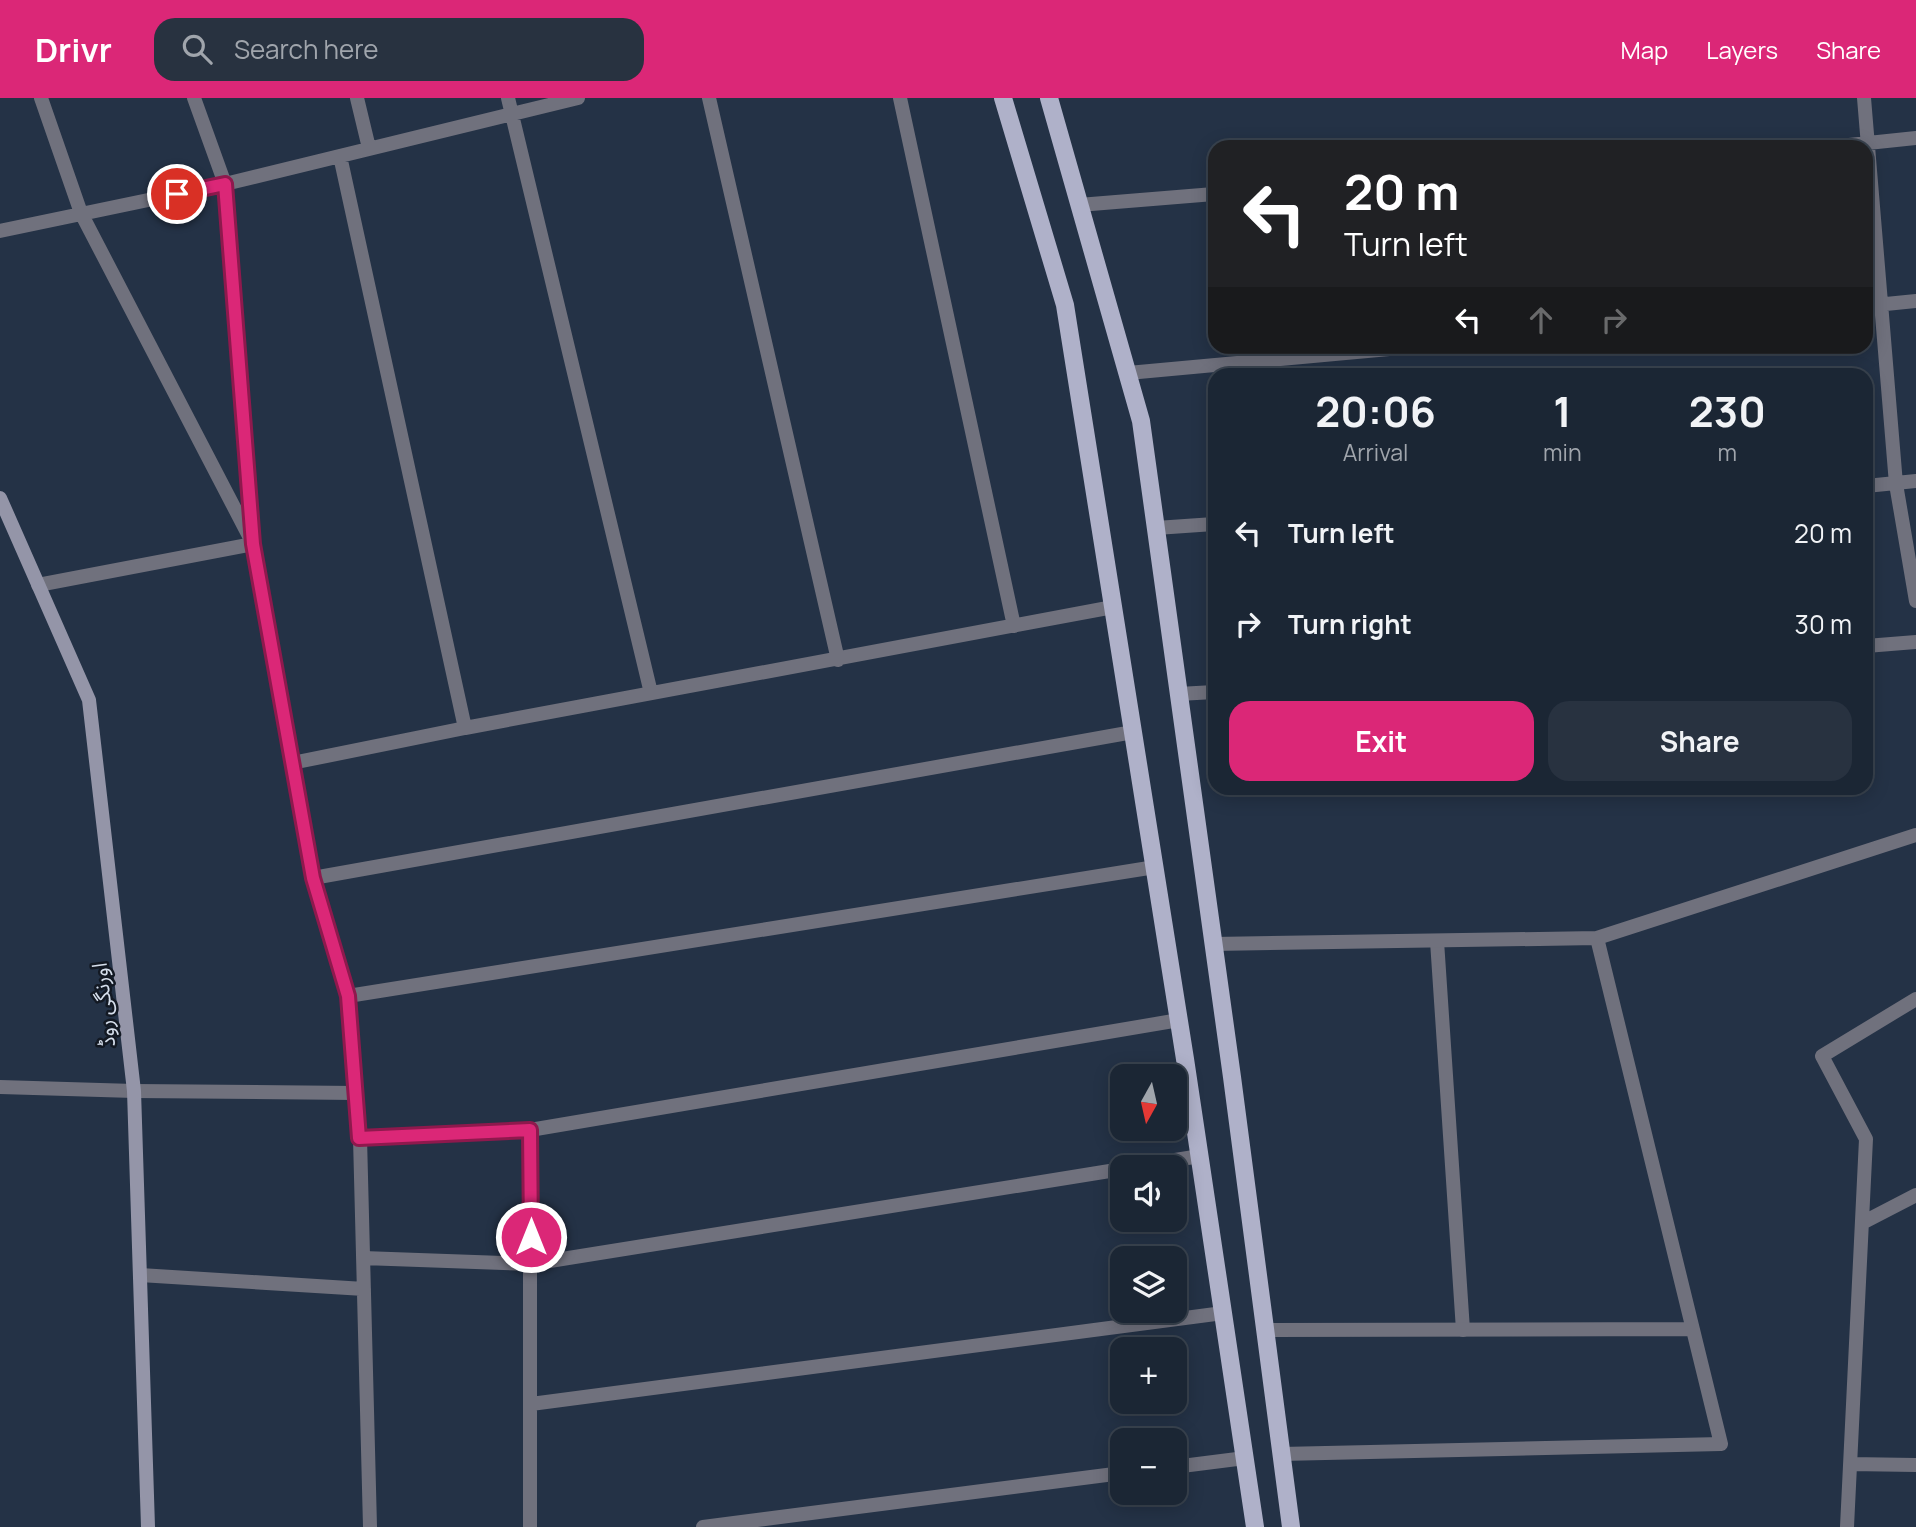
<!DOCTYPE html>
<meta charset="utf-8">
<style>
body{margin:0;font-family:Manrope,"Noto Sans Arabic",sans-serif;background:#283240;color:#f1f3f6;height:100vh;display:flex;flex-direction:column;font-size:26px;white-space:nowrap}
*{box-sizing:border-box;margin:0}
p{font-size:23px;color:#a0a5ac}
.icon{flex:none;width:38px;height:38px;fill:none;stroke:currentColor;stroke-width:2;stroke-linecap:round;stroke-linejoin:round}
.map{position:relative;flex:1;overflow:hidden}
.details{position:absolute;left:1208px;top:270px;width:665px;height:427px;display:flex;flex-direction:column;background:#1b2634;border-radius:21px;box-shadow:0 4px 18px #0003,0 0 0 2px #39434f}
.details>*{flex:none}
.top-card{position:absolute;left:1208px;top:42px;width:665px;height:214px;border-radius:21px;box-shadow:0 4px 18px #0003,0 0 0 2px #39434f;background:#202124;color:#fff;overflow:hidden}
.needle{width:46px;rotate:188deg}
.controls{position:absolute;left:1110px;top:966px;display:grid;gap:14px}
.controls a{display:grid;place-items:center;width:77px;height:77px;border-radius:14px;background:#1b2634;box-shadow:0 4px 18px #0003,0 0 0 2px #39434f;font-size:35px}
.pin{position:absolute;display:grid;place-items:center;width:60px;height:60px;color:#fff;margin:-30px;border:4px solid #fff;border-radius:50%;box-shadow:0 2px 7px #0007}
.me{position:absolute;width:77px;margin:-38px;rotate:0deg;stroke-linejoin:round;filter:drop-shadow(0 0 5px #0008)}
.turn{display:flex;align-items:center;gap:24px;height:147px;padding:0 21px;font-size:32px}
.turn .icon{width:91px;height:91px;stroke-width:2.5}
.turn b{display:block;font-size:49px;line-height:60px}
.lanes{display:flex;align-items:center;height:66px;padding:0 21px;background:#0003;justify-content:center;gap:35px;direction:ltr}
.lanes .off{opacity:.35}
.eta{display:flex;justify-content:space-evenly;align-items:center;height:119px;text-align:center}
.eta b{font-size:42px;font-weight:700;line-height:49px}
.action{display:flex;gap:14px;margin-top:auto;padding:14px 21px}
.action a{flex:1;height:80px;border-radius:21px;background:#db2777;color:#fff;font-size:28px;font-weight:700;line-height:80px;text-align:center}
.action a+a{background:#283240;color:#f1f3f6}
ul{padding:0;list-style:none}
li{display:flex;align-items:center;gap:21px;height:91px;padding:0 21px}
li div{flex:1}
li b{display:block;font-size:26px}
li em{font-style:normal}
header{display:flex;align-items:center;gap:42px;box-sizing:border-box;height:98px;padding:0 35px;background:#db2777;color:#fff}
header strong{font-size:33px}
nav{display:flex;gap:38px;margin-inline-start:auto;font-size:24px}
.search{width:490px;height:63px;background:#283240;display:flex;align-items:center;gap:18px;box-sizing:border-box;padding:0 24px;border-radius:21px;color:#a0a5ac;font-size:26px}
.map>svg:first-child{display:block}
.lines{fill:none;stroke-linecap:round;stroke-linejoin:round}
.lane{stroke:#70717d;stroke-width:14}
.street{stroke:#70717d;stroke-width:14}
.secondary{stroke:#9495a8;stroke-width:14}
.primary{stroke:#afb1c9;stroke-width:18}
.route-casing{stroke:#8e194d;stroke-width:18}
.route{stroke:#db2777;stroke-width:12}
.labels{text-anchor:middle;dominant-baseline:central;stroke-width:5;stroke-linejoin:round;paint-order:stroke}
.street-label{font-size:21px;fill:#d5deeb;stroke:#131923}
</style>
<header>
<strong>Drivr</strong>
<div class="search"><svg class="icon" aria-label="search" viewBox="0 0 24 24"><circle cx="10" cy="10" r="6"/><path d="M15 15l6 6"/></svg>Search here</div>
<nav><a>Map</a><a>Layers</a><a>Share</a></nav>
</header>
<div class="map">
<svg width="1916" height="1429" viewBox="0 0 1916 1429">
<rect width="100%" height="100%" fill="#243246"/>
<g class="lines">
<path class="lane" d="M1437,843l26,389"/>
<path class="street" d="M41,0l40,115 168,323
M194,0l31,86 28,360 60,334 35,118 12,142 10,389
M357,0l12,50
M508,0l143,595
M709,0l129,562
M900,0l114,528
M1864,0l32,386 20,117
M1830,49l86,-9
M340,58l125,572 648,-121
M1079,107l135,-11
M0,133l225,-47 353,-86
M1866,208l50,-5
M1128,275l294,-27
M1866,388l50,-5
M1156,430l58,-4
M38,487l215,-41
M1866,548l50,-4
M1179,596l35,-2
M292,665l173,-35
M313,780l820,-146
M1597,840l319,-103
M1213,846l384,-6 124,506 -440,10
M348,898l807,-129
M0,989l134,4 222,2
M360,1040l170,-8 649,-110
M1132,1069l68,-11
M1862,1125l54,-28
M363,1160l168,6 591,-95
M140,1177l224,14
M1265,1232l428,-1
M531,1306l692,-91
M1850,1366l66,1
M1174,1369l71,-9
M530,1429v-397
M703,1429l419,-54
M1847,1429l19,-388 -44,-83 94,-57"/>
<path class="secondary" d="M0,400l89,202 45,391 14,436"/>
<path class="primary" d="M1003,0l62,207 120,754 70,468
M1049,0l92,323 91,656 59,450"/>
</g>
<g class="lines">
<g class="route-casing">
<path id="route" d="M177,96l48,-10 28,360 60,334 35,118 11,142 171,-8 1,107"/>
</g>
<use href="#route" class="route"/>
</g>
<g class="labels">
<g class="street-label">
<text transform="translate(103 907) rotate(-96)">اورنگی روڈ</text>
</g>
</g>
</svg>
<div class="controls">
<a><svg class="needle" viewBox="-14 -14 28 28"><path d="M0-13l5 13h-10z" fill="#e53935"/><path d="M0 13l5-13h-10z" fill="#a0a5ac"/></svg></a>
<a><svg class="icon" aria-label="sound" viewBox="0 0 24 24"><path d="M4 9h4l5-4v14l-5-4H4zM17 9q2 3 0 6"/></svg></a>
<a><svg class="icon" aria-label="layers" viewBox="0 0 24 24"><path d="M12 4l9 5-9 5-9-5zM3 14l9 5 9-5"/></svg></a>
<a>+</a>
<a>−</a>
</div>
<div class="pin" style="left:177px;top:96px;background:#d93025"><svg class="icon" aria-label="arrive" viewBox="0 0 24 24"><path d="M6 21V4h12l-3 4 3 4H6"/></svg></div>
<svg class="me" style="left:531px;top:1139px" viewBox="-20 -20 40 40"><circle r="17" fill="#db2777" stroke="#fff" stroke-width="3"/><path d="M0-11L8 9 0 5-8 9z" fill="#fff"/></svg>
<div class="top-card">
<div class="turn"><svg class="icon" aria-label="left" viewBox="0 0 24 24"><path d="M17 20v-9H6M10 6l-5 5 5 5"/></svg><div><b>20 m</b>Turn left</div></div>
<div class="lanes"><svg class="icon" aria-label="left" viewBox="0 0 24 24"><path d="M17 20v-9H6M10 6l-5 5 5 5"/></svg><svg class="icon off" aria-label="ahead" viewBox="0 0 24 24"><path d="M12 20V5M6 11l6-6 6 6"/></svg><svg class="icon off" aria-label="right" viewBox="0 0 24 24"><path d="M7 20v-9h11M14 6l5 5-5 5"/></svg></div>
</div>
<section class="details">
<div class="eta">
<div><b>20:06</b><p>Arrival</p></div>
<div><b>1</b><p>min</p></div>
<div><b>230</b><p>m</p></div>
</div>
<ul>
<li><svg class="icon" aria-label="left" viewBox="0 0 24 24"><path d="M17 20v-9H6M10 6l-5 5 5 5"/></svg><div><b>Turn left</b></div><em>20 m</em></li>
<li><svg class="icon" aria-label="right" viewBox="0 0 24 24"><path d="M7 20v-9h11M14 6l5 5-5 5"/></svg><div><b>Turn right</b></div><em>30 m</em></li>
</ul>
<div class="action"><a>Exit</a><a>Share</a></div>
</section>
</div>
